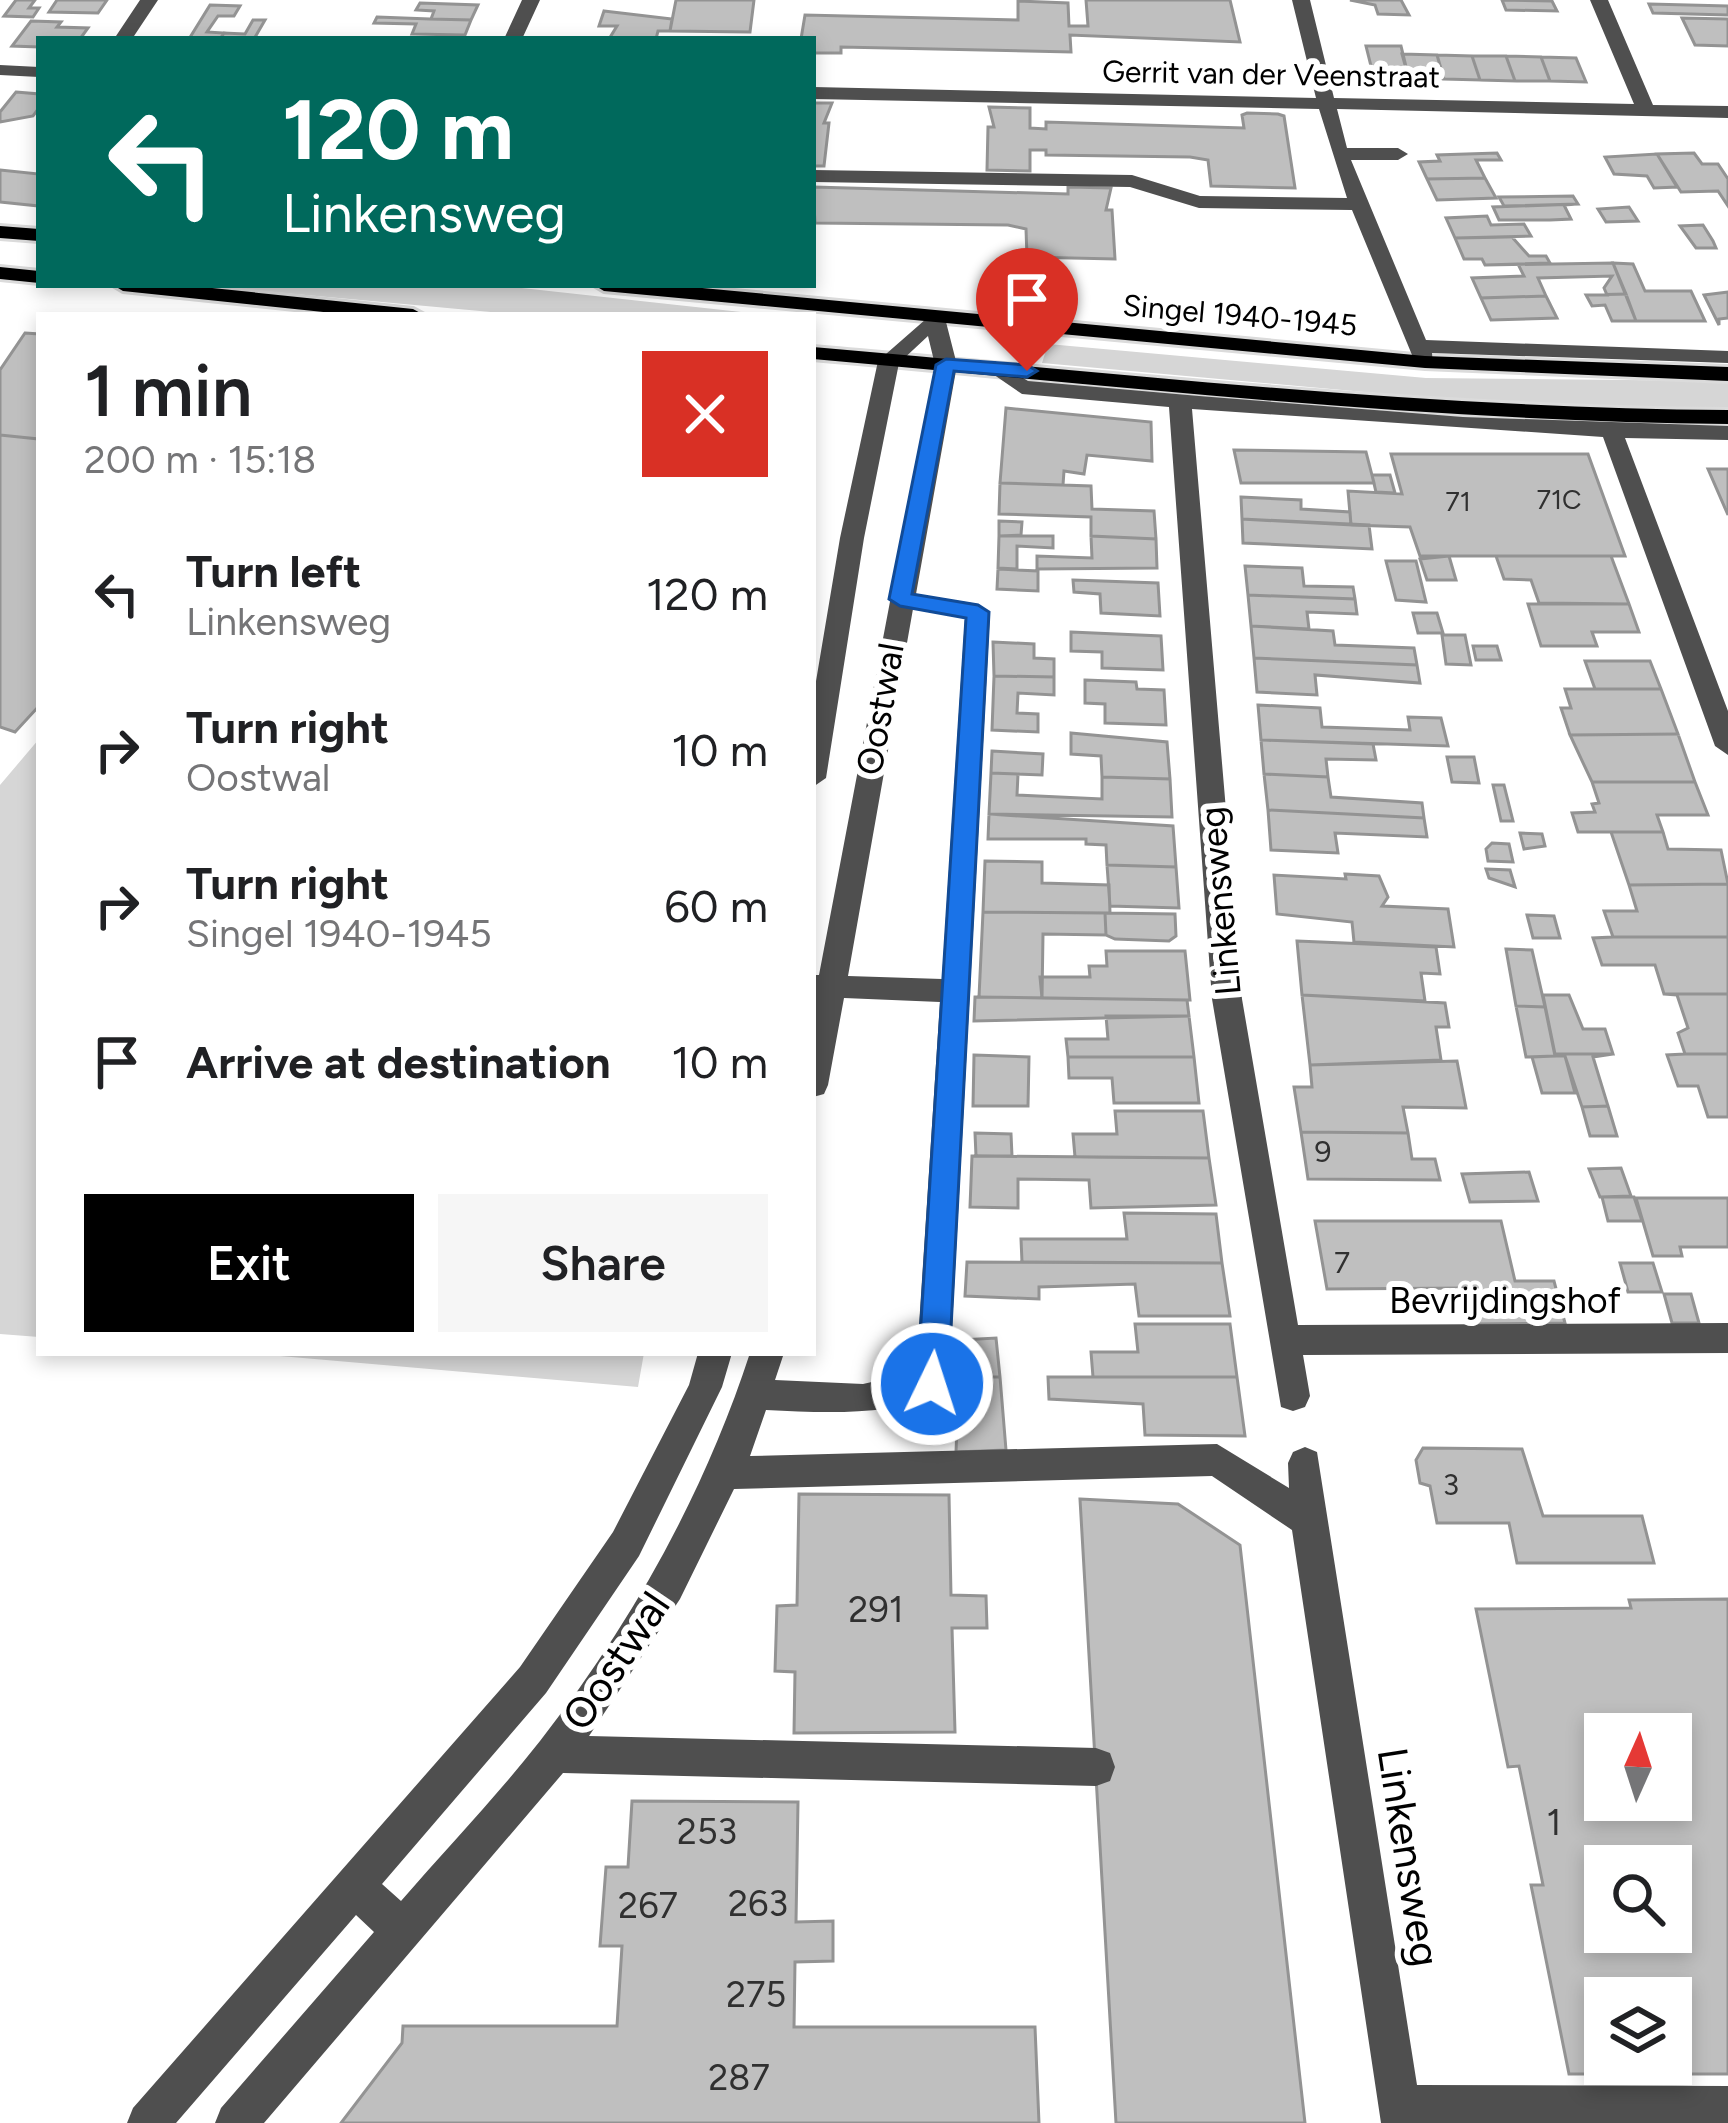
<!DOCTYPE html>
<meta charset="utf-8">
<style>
body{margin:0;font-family:Figtree,sans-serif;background:#f6f6f6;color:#202124;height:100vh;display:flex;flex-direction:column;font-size:45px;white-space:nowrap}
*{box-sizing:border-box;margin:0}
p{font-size:39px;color:#757577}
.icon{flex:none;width:66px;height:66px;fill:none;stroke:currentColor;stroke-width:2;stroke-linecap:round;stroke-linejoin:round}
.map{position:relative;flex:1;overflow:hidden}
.sheet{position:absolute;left:36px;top:312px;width:780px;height:1044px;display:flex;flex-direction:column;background:#fff;border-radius:0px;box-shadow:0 6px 18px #0003}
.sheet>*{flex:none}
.guide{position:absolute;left:36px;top:36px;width:780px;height:252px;border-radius:0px;box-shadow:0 6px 18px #0003;background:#00695c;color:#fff;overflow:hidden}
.needle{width:78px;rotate:3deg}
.fabs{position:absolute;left:1584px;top:1713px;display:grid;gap:24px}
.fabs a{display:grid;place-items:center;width:108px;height:108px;border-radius:0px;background:#fff;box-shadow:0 6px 18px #0003;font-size:60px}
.pin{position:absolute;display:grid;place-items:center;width:102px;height:102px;color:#fff;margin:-123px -51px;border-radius:50% 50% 50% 0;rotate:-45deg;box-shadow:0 0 12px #0007}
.pin .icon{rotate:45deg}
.me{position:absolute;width:132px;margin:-66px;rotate:4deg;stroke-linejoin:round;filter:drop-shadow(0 0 9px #0008)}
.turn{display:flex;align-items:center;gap:42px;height:252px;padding:0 48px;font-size:54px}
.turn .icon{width:156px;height:156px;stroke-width:2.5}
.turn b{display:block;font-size:84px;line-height:102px}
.round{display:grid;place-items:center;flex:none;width:126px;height:126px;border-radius:0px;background:#f6f6f6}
.headline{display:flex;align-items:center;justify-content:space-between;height:204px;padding:0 48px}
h1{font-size:72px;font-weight:600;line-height:90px}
.action{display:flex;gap:24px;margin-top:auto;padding:24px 48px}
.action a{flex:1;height:138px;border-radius:0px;background:#000;color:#fff;font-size:48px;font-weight:600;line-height:138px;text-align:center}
.action a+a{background:#f6f6f6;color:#202124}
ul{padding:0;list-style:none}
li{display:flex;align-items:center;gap:36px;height:156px;padding:0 48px}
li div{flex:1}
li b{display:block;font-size:45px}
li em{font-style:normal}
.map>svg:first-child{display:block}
.green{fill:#d6d6d6}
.building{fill:#bfbfbf;stroke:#939393;stroke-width:3;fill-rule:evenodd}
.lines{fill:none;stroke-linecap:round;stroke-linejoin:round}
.major-casing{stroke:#dbdbdb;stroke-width:6}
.minor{fill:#4f4f4f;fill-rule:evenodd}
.major{fill:#000;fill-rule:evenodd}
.route{fill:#1a73e8;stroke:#114b97;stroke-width:3}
.labels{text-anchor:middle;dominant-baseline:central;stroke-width:12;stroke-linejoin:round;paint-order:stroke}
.far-number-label{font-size:27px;fill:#303030}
.far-street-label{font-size:30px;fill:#000;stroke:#fff}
.number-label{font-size:30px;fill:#303030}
.street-label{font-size:36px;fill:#000;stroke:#fff}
.near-number-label{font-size:36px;fill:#303030}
.near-street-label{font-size:42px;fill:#000;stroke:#fff}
</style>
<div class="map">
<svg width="1728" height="2123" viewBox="0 0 1728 2123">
<rect width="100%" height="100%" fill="#fff"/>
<path class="green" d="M195,285h299l274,30h-243z
M1048,344l378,34 302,3v29l-275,-10 -411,-37z
M39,739v598l-39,-3v-549z
M244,1353h400l-6,34z"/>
<path class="building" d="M16,0h19l-6,8h10l-6,9 -29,-1z
M57,0h50l-9,13 -49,-1z
M676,0h78l-4,32 -80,-1z
M1086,0h144l10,42 -170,-7 1,17 -230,-5v6h-28v-14h-12l4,-24 213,5v-19l50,2 1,23h19z
M1350,0h51l8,15 -31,-1 -3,-9z
M1502,0l50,1 5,10 -51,-1z
M420,3l58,2 -7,15 -40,-1 3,-8 -18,-1z
M1649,4l79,2v9l-75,-2z
M210,5l30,1 -6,10h-16l-11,16 17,1 -4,6h-31z
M604,11l68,8 -2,12h-12l-2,8h-47l8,-13h-18z
M377,17l53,2 41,1 -6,15 -53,-1 4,-10 -42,-1z
M1682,18l46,1v27l-33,-1z
M253,20h12l-11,19h-34l4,-6 21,1z
M31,21l30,1 -4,5 31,1 -8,11h-41v8l-27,-1z
M1366,46h35l8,33 -35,-1z
M1402,54l35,1 7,24h-35z
M1437,55l35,1 8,24 -36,-1z
M1472,56h34l9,25 -35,-1z
M1506,56l35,1 9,24h-35z
M1541,57l35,1 10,24 -36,-1z
M16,92l23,2v14l-6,8 -33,6v-10z
M813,103h19l-8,20h5l-5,43h-11z
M989,107l41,1v20l16,1v-7l198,6 -2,-13 5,-2 31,1 6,2 11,72 -84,-2 -3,-26 -18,-3 -144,-2v-5h-16v21l-43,-1 1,-43h6z
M1497,153l4,7h-25l9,18 -58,1 -8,-17 21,-1 -3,-6z
M1694,153l8,11h16l10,15v27l-10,-15 -37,1 -24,-38z
M1657,154l20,33 -23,1 -7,-12 -33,-2 -9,-17z
M0,170l39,4v32l-39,-4z
M1485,178l11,20 -59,2 -10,-21z
M813,187l255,7v-7l43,1 -5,22h6l3,49 -88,-2 -1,-28 -18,-4 -193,-2z
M1573,196l5,8 -74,2 -5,-9z
M1578,204l-14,1 7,14 -21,1h-51l-6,-13z
M1629,207l9,14 -32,1 -8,-13z
M1487,216l4,9 33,-1 7,12 -76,2 -9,-20z
M1703,225l10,16 3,7h-20l-16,-22z
M1512,237l17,19h17l4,7 -65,2 -3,-6h-18l-9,-21z
M1613,263l20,1 12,27h46l14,30h-69z
M1613,263l13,31 -40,1h21l-3,-7 8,-12 -74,2 8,18 -65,2 -9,-20 52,-2 -6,-12 -33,1z
M1728,292v26l-9,1v6l-15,-30z
M1626,294l10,27h-24l-7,-16 -13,1 -6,-11z
M1546,296l11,22 -66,2 -10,-22z
M25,333l14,1v105l-39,-4v-65z
M1006,408l145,14 1,39 -65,-6 -3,19 -20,-3 -1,14 -63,-2z
M0,435l39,4v267l-24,26 -15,-5z
M1234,450l132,2 8,31h-133z
M1391,454h197l37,102h-205l-10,-29 -59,-2 -3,-34 54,3z
M1708,469h20v46z
M1372,475h18l5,18 -19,-1z
M1000,483l91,3 1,23 62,2 2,28 -65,-3v-19l-92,-3z
M1241,497l60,3v9l49,3 1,13 -109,-6z
M1242,519l127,6 3,24 -129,-6z
M999,521l23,1 -1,13 -22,1z
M999,536h54v12l-36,-2v23l-19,-1z
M1091,536l65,3 1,29 -120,1v-13l55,2z
M1449,556l7,24h-29l-7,-21z
M1496,556h115l18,48 -90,-1 -8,-23 -27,-1z
M1386,561h30l10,41 -30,-2z
M1245,566l57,2 2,18 49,1 2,12 -107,-4z
M998,569l40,2v20l-41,-2z
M1073,580l85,3 2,33 -59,-3 -1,-19 -26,-2z
M1248,595l107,4 2,15 -50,-2 2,17 -58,-3z
M1528,604h101l10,28h-47l5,14h-56z
M1413,613h24l6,20h-25z
M1251,626l82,5 2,14 79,3 3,17 -163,-7z
M1071,632l90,4 2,34 -61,-2v-16l-31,-1z
M1442,635h23l6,30 -25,-1z
M993,642l41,2v14l20,1v18l-60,-1z
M1473,646h24l4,14h-25z
M1254,658l163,7 3,18 -105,-8 2,20 -60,-3z
M1585,661h65l11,28h-66z
M994,676l60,1v18l-36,-2 -1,20 21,1v18l-46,-2z
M1085,680l51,2 1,7 27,1 2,35 -61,-2v-19l-20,-1z
M1565,689h96l17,45 -108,1 -9,-27h10z
M1258,705l62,3 2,19 88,3 -2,-13 33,1 7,28 -187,-6z
M1071,733l96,9 3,37 -68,-2 -1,-21 -30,-2z
M1678,734l17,48h-103l-22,-47z
M1261,740l112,4 3,16 -50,-1 2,18 -64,-3z
M992,751l51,3 -1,21 -51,-2z
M1447,757h27l5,26 -27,-1z
M991,773l27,1 -1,21 85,4v-22l68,2 2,38 -183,-3z
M1264,774l64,3 3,20 91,6 2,15 -156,-8z
M1592,782h103l13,33h-51l6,17h-85l-6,-19 23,-1 -3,-8 7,-1z
M1493,785h11l9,36h-12z
M1268,810l156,8 3,19 -92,-4 3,20 -67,-3z
M989,814l184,12 3,41 -69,-2 -1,-20 -20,-1v-5h-98z
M1611,832h52l5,17 53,1 7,34 -99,1z
M1520,833l22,1 3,12 -21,3z
M1492,843l17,1 4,18 -25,-1 -2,-12z
M985,861l57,1v21l67,2 1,28 -127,-1z
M1107,865l69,2 3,41 -69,-2z
M1486,869l24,1 5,17 -26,-9z
M1345,874l34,2 9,21 -6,9 66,3 6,38 -100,-5 -2,-20 -75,-8 -3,-39 72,4z
M1728,884v53h-115l-9,-26h33l-8,-26z
M983,912l122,1 1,22 -63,-1 -1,64 -63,-1z
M1105,913l70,1 1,22 -7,5 -54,-2 -9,-4z
M1527,915l27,1 6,22h-27z
M1613,937h115v57h-64l-9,-29h-53l-9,-27z
M1297,941l139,6 4,27 -19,-1 4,28 -123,-6z
M1506,949l26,1 13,57 -29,-1z
M1106,951h79l5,49 -148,-2 -2,-21h50l-1,-11h18z
M1664,994h64v60h-43l-7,-21 10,-5 -11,-33z
M1302,995l143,8 4,24h-13l5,33 -131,5z
M1543,995h26l14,34h22l8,25h-58z
M975,997l212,3 2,16 -215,5z
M1516,1006l29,1 10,49 -29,1z
M1106,1016h83l5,41h-126l-2,-18h42z
M1555,1054h58l-20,3 15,49 -26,1 -17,-51z
M1685,1054h43v63h-20l-10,-31h-20l-11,-31z
M974,1055l55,2 -1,49h-55z
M1555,1056h10l10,37h-33l-10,-36z
M1068,1057h126l5,46h-85l-2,-25h-43z
M1457,1061l9,47 -63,-1 5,26 -107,-1 -7,-45h18l-2,-22z
M1608,1106l9,30h-27l-8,-29z
M1115,1111h88l6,47 -134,-1 -2,-23h44z
M1301,1132l107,1 4,26h23l5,21 -132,-1z
M975,1133l36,1 1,22h-36z
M972,1156l237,2 7,47 -125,3 -2,-28 -71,-1v29l-48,-1z
M1621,1168l10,28 -31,1 -11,-28z
M1529,1172l9,29 -68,1 -8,-28z
M1602,1197h32l8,24h-34z
M1636,1198h92v49h-48l2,9h-29z
M1124,1213l92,1 6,49 -200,-1 -1,-23h106z
M1315,1221h186l14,60h39l11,42 -92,1 -7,-36 -139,1z
M967,1262l255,1 8,53h-91l-4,-32 -96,3v12l-74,-3z
M1620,1263h33l9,29h-34z
M1664,1294h27l8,29h-27z
M1135,1324h95l7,53h-144l-2,-25h47z
M996,1338l4,39h-41l2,-37z
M959,1377h41l6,73 -50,2z
M1048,1377h189l8,59 -100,-1 -2,-31 -94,-5z
M1423,1448l99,1 21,67h99l12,47h-137l-8,-40h-72l-7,-37 -10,-3 -4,-23z
M799,1494l150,1 2,100 35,1 1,32h-35l3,104 -161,1 1,-61 -20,-1 2,-65 20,-1z
M1080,1499l98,5 62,41 65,578h-189z
M1728,1599v475h-159l-38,-189h12l-24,-119 -11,1 -32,-158 155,-1 -2,-8zM1605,1734h66v66h-66zM1605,1866h66v66h-66zM1605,1998h66v66h-66z
M632,1801l166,1 -2,120 37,-1v40l-38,1 -1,65h241l4,96h-698l61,-80 1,-17h214l5,-80h-22l6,-79h22z"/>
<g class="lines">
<g class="major-casing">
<path id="major" d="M0,226l39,3v12l-39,-3z
M0,267l39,4v12l-39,-4z
M113,285h70l230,24 11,6h-72l-229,-24z
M594,285h76l755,71 303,11v14l-303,-13 -821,-77z
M813,347c304,26 609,61 915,63v14c-306,-3 -611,-38 -915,-65z"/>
</g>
<path class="minor" d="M140,0h18l-26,39h-18z
M522,0h18l-18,39h-18z
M1292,0h18l24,98 300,6 -44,-104h18l45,105 75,1v12l-391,-9 10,39h51l10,6 -10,6h-47l75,180 302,11v12l-296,-10 1,14h-16l-65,-157 -153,-2 -69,-21 -317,-5v-12l319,5 68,21 147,2 -28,-89 -506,-10v-12l503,11z
M0,65l39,2v10l-39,-2z
M934,312l11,6 12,47 -41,229 62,10 12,8 -41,772 -5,11c-59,21 -117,18 -178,15l-16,46 467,-12 72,44 -1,-25 5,-11 12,-5 12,5 100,633 311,1v37h-347l-89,-593 -80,-54 -478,13 -54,110 -91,137 507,12 14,5 5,14 -5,14 -14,5 -533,-13 -299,350h-49l6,-15 153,-176 -18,-17 -180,208h-49l6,-15 387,-441 93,-135 76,-147 9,-32h34l-10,34 -83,169 -93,137 -164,191 19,17c46,-53 96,-105 139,-160 92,-118 164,-247 210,-388h34l-9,27 88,4 53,-12 24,-370 -96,-4 -16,87 -4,9 -11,3v-122h6l116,-610 -7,-29 -29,27 -35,175 -38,240 -13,9v-88l27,-161 38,-177zM913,609l52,9 -23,361 -94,-3z
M995,361l33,20 171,15 264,21 265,9v14l-103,-2 103,273v44l-13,-9 -112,-309 -411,-28 50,590 56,326 430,-2v30l-425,2 7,41 -5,11 -12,4 -12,-4 -69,-408 -43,-592 -147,-13 -38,-26z"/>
<use href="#major" class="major"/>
</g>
<path class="route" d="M946,359l81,6 10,6 -10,6 -73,-6 -42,223 66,11 11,7 -41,772 -5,9 -11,4 -11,-4 -4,-9 49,-766 -66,-12 -11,-7 47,-234z"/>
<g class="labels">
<g class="far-number-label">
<text x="1559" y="499">71C</text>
<text x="1458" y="501">71</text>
</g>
<g class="far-street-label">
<text transform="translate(1271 74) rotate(1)">Gerrit van der Veenstraat</text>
<text transform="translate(1240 315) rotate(5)">Singel 1940-1945</text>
</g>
<g class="number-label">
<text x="1323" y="1151">9</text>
<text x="1342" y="1262">7</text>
<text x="1451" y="1484">3</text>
</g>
<g class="street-label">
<text transform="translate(880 709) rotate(-80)">Oostwal</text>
<text transform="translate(1220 901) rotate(-95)">Linkensweg</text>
<text x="1505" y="1300">Bevrijdingshof</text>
</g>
<g class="near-number-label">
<text x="876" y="1609">291</text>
<text x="1554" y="1822">1</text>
<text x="707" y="1831">253</text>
<text x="758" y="1903">263</text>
<text x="648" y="1905">267</text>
<text x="756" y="1994">275</text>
<text x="739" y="2077">287</text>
</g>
<g class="near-street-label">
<text transform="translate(616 1661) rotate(-56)">Oostwal</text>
<text transform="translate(1409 1857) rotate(81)">Linkensweg</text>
</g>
</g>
</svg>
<div class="fabs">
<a><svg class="needle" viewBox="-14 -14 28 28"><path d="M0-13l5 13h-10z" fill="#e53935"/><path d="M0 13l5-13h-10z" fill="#757577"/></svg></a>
<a><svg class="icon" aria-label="search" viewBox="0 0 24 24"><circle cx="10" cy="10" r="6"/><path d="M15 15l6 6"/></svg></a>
<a><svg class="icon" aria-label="layers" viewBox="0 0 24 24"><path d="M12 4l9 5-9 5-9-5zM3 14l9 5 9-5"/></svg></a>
</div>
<div class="pin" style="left:1027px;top:371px;background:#d93025"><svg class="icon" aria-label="arrive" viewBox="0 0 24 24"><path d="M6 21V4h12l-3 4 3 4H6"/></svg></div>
<svg class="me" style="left:932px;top:1384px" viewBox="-20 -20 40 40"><circle r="17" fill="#1a73e8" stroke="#fff" stroke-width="3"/><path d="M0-11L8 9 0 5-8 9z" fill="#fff"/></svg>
<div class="guide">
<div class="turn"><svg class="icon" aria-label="left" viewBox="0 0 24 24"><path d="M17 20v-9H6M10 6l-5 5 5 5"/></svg><div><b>120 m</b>Linkensweg</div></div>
</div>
<section class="sheet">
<div class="headline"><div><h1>1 min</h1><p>200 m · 15:18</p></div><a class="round" style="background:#d93025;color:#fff"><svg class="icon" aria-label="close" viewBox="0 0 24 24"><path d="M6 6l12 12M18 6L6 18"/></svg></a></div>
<ul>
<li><svg class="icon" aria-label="left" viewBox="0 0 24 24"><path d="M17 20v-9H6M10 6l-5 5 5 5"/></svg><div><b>Turn left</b><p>Linkensweg</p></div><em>120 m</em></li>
<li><svg class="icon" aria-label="right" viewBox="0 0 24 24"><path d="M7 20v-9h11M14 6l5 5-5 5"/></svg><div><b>Turn right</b><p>Oostwal</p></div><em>10 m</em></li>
<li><svg class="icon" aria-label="right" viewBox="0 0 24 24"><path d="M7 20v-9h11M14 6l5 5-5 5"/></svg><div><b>Turn right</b><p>Singel 1940-1945</p></div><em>60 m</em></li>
<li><svg class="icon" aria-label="arrive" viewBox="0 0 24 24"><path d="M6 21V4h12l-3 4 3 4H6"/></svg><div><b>Arrive at destination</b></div><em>10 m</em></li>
</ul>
<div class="action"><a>Exit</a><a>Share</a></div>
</section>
</div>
